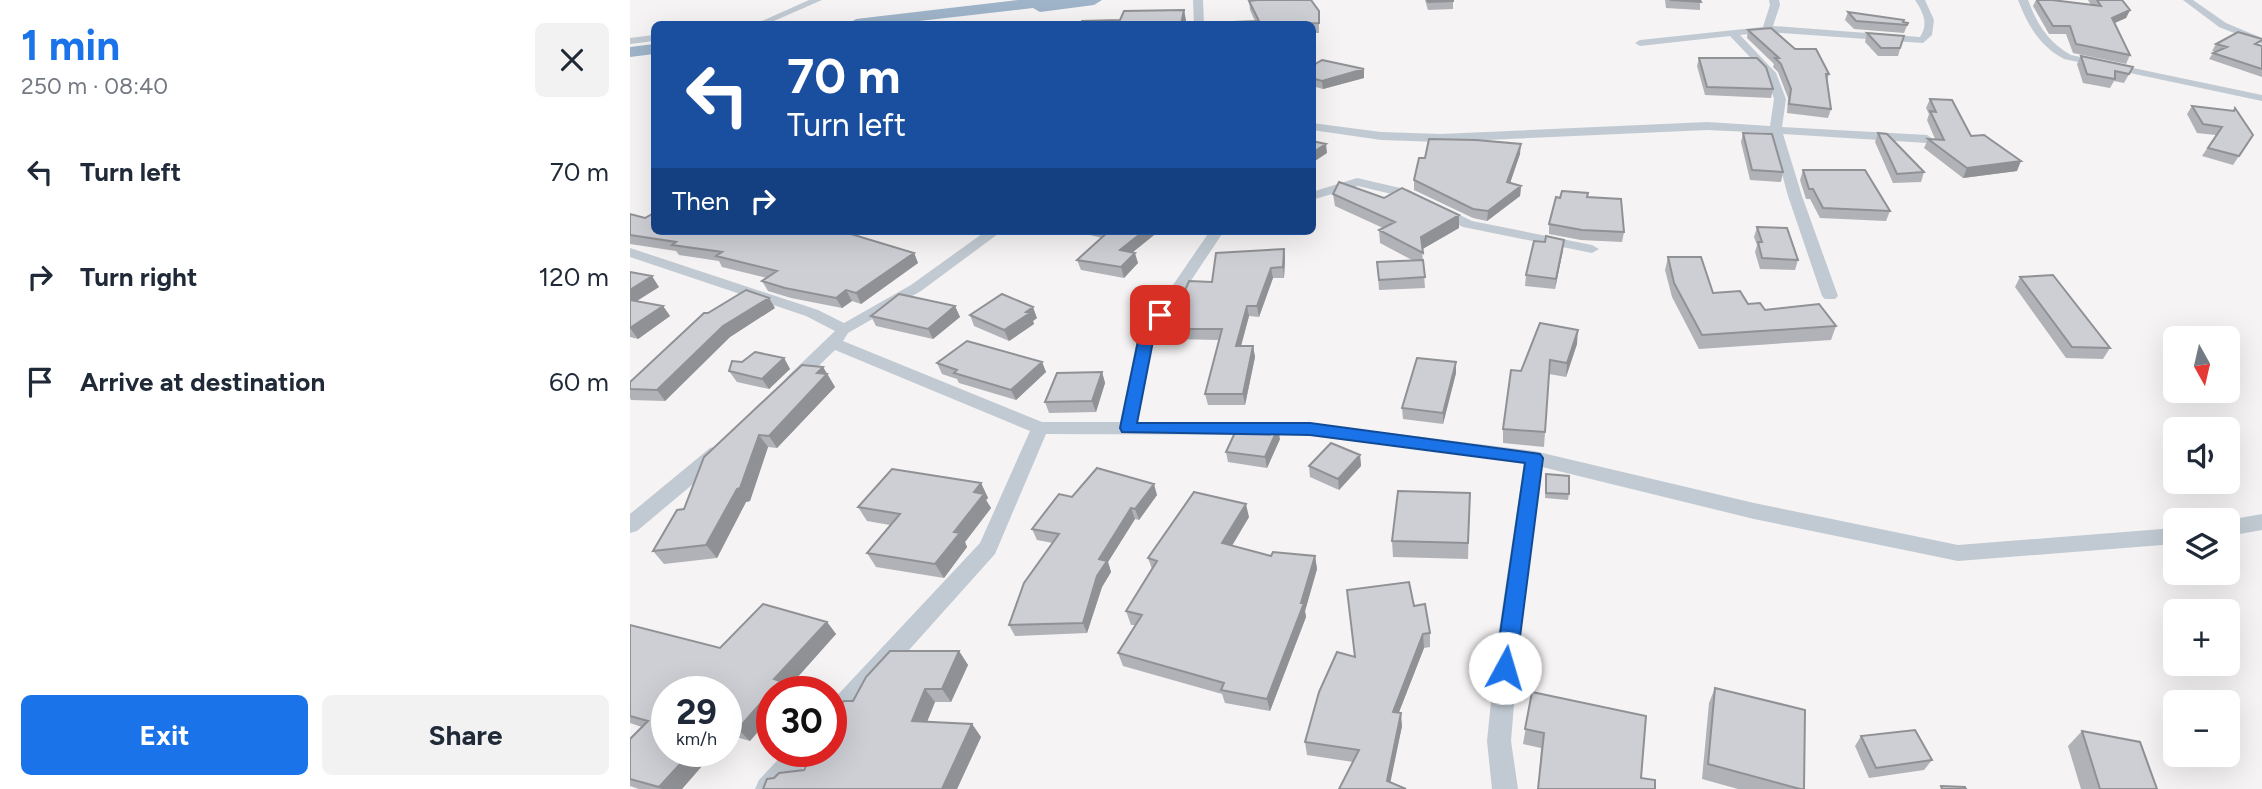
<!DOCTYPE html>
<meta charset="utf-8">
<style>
body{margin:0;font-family:Figtree,sans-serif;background:#f2f2f3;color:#1f2937;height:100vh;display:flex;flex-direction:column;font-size:26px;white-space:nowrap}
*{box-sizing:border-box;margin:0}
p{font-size:23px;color:#747a83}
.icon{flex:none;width:38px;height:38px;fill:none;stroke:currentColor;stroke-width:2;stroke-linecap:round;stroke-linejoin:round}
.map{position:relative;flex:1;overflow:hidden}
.sheet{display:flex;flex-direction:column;background:#fff;width:630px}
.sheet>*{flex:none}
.guide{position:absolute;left:21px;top:21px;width:665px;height:214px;border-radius:10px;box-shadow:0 7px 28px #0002;background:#1a4fa0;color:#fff;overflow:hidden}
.needle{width:46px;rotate:172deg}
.tools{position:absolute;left:1533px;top:326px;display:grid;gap:14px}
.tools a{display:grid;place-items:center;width:77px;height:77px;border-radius:10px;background:#fff;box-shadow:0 7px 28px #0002;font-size:35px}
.speed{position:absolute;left:21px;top:676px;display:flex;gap:14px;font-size:35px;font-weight:700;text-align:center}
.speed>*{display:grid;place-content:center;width:91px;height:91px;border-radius:50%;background:#fff;box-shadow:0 7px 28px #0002;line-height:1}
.speed small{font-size:18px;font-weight:400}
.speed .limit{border:10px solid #d22;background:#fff;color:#111}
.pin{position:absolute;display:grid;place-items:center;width:60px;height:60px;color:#fff;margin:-30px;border-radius:14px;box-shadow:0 4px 10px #0006}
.me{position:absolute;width:77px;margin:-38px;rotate:6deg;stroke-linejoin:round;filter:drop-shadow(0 0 5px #0008)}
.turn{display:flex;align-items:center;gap:24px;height:147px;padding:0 21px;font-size:32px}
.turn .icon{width:91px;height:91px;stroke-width:2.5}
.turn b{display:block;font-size:49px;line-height:60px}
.then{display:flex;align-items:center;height:66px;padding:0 21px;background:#0003;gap:14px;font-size:26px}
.round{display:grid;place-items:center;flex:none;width:74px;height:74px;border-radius:10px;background:#f2f2f3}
.headline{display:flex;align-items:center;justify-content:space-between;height:119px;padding:0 21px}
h1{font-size:42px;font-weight:700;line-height:52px;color:#1a73e8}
.action{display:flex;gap:14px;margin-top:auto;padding:14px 21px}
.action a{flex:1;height:80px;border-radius:10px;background:#1a73e8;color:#fff;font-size:28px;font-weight:700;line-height:80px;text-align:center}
.action a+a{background:#f2f2f3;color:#1f2937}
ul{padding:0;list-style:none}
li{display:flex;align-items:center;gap:21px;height:105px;padding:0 21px}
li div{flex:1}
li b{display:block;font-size:26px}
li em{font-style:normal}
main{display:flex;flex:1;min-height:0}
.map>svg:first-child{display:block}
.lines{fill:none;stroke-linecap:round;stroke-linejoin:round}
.minor{fill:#c1cad2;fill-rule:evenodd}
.trunk{fill:#9fb4c9;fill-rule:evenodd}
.wall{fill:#b0b2b7}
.shaded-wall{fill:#909195}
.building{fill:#cdcfd5;stroke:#909195;stroke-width:2}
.route{fill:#1a73e8;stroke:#114b97;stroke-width:2}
</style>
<main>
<section class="sheet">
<div class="headline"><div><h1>1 min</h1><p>250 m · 08:40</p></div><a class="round"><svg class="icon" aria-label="close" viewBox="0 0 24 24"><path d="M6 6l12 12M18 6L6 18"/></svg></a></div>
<ul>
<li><svg class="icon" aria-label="left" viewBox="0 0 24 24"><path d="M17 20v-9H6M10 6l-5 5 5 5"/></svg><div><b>Turn left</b></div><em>70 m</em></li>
<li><svg class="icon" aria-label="right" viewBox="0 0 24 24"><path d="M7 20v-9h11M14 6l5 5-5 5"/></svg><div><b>Turn right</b></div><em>120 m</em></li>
<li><svg class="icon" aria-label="arrive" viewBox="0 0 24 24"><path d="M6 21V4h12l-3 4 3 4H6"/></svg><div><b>Arrive at destination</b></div><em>60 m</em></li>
</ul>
<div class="action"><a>Exit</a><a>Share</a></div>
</section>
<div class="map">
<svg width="1632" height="789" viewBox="0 0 1632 789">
<rect width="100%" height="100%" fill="#f5f3f3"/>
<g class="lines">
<path class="minor" d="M179,0h13l-55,24h-12z
M563,0h10l1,24h-10z
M1139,0h10l1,5 -7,21 147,11c9,-13 3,-25 -5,-37h10l9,20 -2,15 -9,8 -156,-11 -27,3 36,38 10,26 -4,28 145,8 6,4 -6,4 -144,-9 19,62 36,100 -3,3h-10l-3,-3 -34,-100 -17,-63 -64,-3 -266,12 -60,-2 -69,-10v-7l69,9 60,2 266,-12 63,4 4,-27 -8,-25 -36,-38 -90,10 -5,-3 5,-3 123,-13 7,-22z
M1388,0h10c9,24 20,42 43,55l191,40v6l-198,-42c-24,-13 -36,-33 -46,-59z
M1553,0h10l33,23 36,15v6l-43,-17z
M24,35v6l-24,3v-6z
M727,178l52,12 63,31 120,24 7,4 -7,4 -129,-26 -63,-31 -42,-10 -46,14v-8z
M356,231h16l-81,60 -73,42 -5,8 199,81h78l18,-86 72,-105h14l-70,105 -16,86 172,1 224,28 220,52 204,42 217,-17v16l-217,17 -204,-42 -212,-52 -23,176 -8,98 7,48h-26l-5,-48 10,-98 27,-180 -214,-28 -264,-1 -51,120 -155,173 -9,3v-28l149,-159 50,-112 -195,-81 -36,35h-12l-3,-4 3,-4 48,-46 -29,-15 -176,-59v-9l188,62 26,13 67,-38z
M87,446l7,2 2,5 -2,5 -87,73 -7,2v-19l80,-66z
M1632,514v16l-34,6v-16z
M156,751h29l-4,8 -26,30h-30l4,-9z"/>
<path class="trunk" d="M388,0h84l-8,5 -54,7 -7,-4 -140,16h-45l8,-5z
M24,44v10l-24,3v-10z"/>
</g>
<path class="wall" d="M795,0h28v9l-25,1z
M1035,0h35v10l-34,-2z
M1406,0h16l39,5 -3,-5h34l8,10 -4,8 -12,5 16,32 -4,9 -53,-11 -7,-19h-17l-16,-28z
M619,1l70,19v13h-7v-9h-232l106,-4 -1,4 70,-3 -5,-11z
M1218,12l55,10 5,1 -4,10 -50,-4 -9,-9z
M1118,30l47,19 34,25 -2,7 4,28 -3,9 -41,-5 1,-15 -10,-26 -5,-5 1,-3 -27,-26z
M1237,33l37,3 -6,20h-20l-13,-14z
M1586,44l46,2v31l-53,-18 4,-6 3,-1 -4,-1z
M1451,56l52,11 -9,16 -10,-2 -4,7 -27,-5 -6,-19z
M1069,58l74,31 -2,9 -66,-3 -8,-29z
M682,66l52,12 -41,11 -11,-3z
M1300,99l41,37 46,35 -54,7 -39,-30 4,-9h7l-8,-19 2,-6 -3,-6z
M1562,106l61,29 -20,30 -31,-9 14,-21 -19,-2 -10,-19z
M1113,133l40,39 -2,10 -31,-2 -9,-38z
M1248,133l46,39 -3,10 -28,1 -18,-41z
M890,154l-10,29 11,3 -1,10 -33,25 -14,-3 -59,-28v-10z
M1173,170l87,41 -4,10 -66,-3 -10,-19h-4l-6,-19z
M703,194l126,34 -37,21 3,39 -46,2 -2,-28 35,-2 -32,-17 -1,-13 4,-2 -48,-22z
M957,197l37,35 -2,10 -41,-2 -32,-6v-10l11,-26z
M0,214l15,4 269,35 4,10 -57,41 -9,-3 -10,7 -51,-10 -23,-7 -6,-10 5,-3 -45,-11 -3,-6 -40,-6 -3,-4 -46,-7z
M1127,227l41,33 -3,10 -35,-1 -5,-17 2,-7 -3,-8z
M444,231h85l-26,21 5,11 -14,15 -43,-8 -4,-10 25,-22z
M654,249l1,10 -1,19h-11l-14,39 -10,-1 -8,30h12l2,11 -10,48h-37l-3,-11 14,-54 -48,-1 -2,-10 43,-47z
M933,250l-8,39 -30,-3 1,-11z
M1038,257l45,36 52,17 71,16 -5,14 -132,9 -27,-52 -7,-27z
M0,272l29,15 -22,14 26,5 7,10 -32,23 -8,-2z
M1390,277l90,71 -7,11 -37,-1 -51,-71z
M325,306l5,11 -27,22 -57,-13 -5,-10z
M145,308l-45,29 -65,64 -34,-1 -1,-2v-16l78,-69z
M340,315l67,3 -4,3 1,3 -25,17 -35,-15z
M947,344l-11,33 -17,-3 -5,73 -41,-4v-14l18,-58z
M154,358l6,11 -21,20 -32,-7 -8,-11z
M412,362l4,10 -30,28 -57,-17 -2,-4 -15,-5 -5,-11z
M826,362v11l-13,51 -40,-5 -1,-11z
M193,367l12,20 -58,61 -9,-1 -18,54 -4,1 -29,56 -53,6 -11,-13 31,-42z
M472,372l3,11 -9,29 -47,1 -4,-11z
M650,439l-13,29 -39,-6 -2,-10z
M730,455l1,11 -22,24 -29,-13 -1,-11z
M916,480l23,14 -1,6 -23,-2z
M351,483l7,15 -2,2 5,8 -26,34 2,5 -23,31 -68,-11 -9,-14 23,-28 -23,-4 -9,-14z
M840,493l-2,66 -75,-2 -1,-16z
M527,495l-18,25 -4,-1 -27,43 3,10 -9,15 -15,46 -72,3 -6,-11 44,-82 -16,-3 -5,-11 40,-32z
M619,517l-17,29 39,10h44l2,13 -12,42 1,6 -36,94 -45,-8 -3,-9 -99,-28 -5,-13 17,-28h-4l-5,-14 26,-42 -4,-11z
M784,606l16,27v14l-6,1 -25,64 3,14 -12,56 -51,7 14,-27 -46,-7 -2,-13 50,-85z
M197,622l9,12 -49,55 2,2h-17l-22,50 -21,-6 -3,3v-47l-59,60h48l-33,38h-43l-9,-3v-47l12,-12 -12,-4v-98l90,23z
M329,651l9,14 -17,37h-16l-8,20 45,2 9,13 -24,52h-194l11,-11 30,-8 49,-69z
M1085,688l89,101h-66l-36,-10 7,-76z
M902,692l109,86 14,11h-117l3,-41 -18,-4z
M1452,731l75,58h-76l-13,-43z
M1231,736l71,24 -8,10 -55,8 -14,-32z"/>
<path class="shaded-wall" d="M554,10l2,10 -1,4h-4z
M1500,10l-4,8 -18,8 4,-8z
M734,69v9l-41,11 -1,-8z
M685,127l1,9 -4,2v-10z
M696,144l1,9 -15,10v-10z
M891,144l-1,10 -13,38v-10z
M1391,161l-4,10 -54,7 4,-10z
M891,186l-1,10 -33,25 1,-10z
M829,215v13l-38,22v-13z
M514,231h15l-36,29 -3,-10z
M934,240l-1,10 -8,39 1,-10z
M654,249l1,10 -1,19 -1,-11z
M284,253l4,10 -57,41 -5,-11z
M505,253l3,10 -14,15 -3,-11z
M641,268l2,10 -14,39 -2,-11z
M22,276l7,11 -29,18v-15z
M216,290l6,11 -10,7 -6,-10z
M139,298l6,10 -45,29 -65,64 -8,-11 66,-64z
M33,306l7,10 -32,23 -8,-11z
M325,306l5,11 -27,22 -5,-10z
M617,306l2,10 -11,41 -2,-11z
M403,307l4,11 -4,3 1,3 -25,17 -5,-11z
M948,330l-1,14 -11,33 1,-14z
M623,346l2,11 -10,48 -2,-11z
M154,358l6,11 -21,20 -7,-10z
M412,362l4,10 -30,28 -5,-10z
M826,362v11l-13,51v-11z
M193,367l12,20 -58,61 -8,-12 48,-63z
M472,372l3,11 -9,29 -4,-11z
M648,428l2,11 -13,29 -2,-11z
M129,435l9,12 -18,54 -4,1 -29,56 -11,-13z
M730,455l1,11 -22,24 -1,-11z
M351,483l7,15 -2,2 5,8 -26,34 2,5 -23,31 -9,-14 19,-32 20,-40z
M524,484l3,11 -18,25 -4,-11z
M616,504l3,13 -24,40 -3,-14z
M501,508l4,11 -27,43 3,10 -9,15 -15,46 -4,-10 16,-64z
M685,556l2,13 -12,42 1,6 -36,94 -3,-12 34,-96z
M197,622l9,12 -49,55 2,2h-17v25l-22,25 -12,-12 36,-50z
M793,634l1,14 -30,77 -1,-13z
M329,651l9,14 -17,37 -9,-13z
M295,689l10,13 -13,32 -10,-13z
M771,713l1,13 -13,63 -2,-8z
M342,724l9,13 -24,52h-15z
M62,751h23l-33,38h-21l-2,-2z"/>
<path class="building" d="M627,0h54l8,11v12l-33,1h-206l2,-3 38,-1 4,-9 60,-1 -3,14 78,-3 -10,-20z
M797,0h26v1l-25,1z
M1040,0h30l1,2z
M1407,0h15l49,6 -4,-6h25l8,10 -18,8 18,37 -54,-11 -6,-18h-17z
M1218,12l56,8 -1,2 5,1 -1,2 -51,-4z
M1141,28l24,21h21l13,25h-3l5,35 -42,-5 2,-15 -10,-25 -6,-6h4l-31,-28z
M1608,32l24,7v1l-7,4 7,2v23l-49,-16 14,-6 -11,-3z
M1237,33l37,3 -4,12h-19z
M1451,56l52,11 -4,7 -14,-3v8l-28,-5z
M1069,58h58l9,9 7,22 -66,-2z
M692,60l42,9 -42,12 -10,-3v-12z
M1300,99l22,1 19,36 13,-1 37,26 -54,7 -39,-29 16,1 -14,-29 6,1z
M1562,106l42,5 1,-3 18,27 -14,21 -31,-8 14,-21 -19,-3z
M1113,133l29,1 11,38 -31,-2z
M1248,133l9,1 37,38 -27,2z
M799,139l47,1 45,4 -14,38 14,4 -33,25 -15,-2 -59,-29 5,-22h6z
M682,141l14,3 -14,9z
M1173,170h62l25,41 -67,-3 -10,-19h-4z
M709,182l45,16 18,-10 57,27 -38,22 2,16 -44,-23 16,-8 -62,-28z
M932,191l26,2 -1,4 34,2 3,33 -42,-2 -33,-6 7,-27 4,1z
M24,213v18h187l73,22 -58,40 -10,-3 -10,8 -51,-10 -23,-7 15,-10 -61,-15 6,-4 -50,-7 4,-3 -46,-7v-21l15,4z
M1127,227l30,1 11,32 -36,-2 -4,-16h4z
M479,231h35l-24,19 15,3 -14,14 -44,-7z
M916,236l18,4 -8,39 -30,-4 8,-34 11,1z
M654,249l-1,18 -12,1 -14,38h-10l-11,40h17l-10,48h-38l17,-65h-53l20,-48 23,1 4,-29z
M1038,257h33l12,36 27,-2 8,13 12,-1 5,7 54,-6 17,22 -134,9 -28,-52z
M793,260l2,17 -46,3 -2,-18z
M0,272l22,4 -22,14z
M1423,275l57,73 -38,-1 -52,-70z
M116,290l23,8 -46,28 -66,64 -27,-1v-7l74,-69h4z
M269,294l56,12 -27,23 -57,-13z
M372,294l31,13 -7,5 4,1 -26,17 -34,-15z
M0,300l33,6 -33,22z
M910,323l38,7 -11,33 -17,-3 -5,72 -42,-3 8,-59 10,1z
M337,341l75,21 -31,28 -57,-17 3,-3 -20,-7z
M125,352l29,6 -22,21 -33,-8 3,-10 10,1z
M787,358l39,4 -13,51 -41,-5z
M172,365l21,2 -6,6 10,1 -58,62 -10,-1 -19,53 -3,1 -31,56 -53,6 24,-41 7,-1 20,-52z
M472,372l-10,29 -47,1 12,-29z
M608,426l40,2 -13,29 -39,-5z
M701,443l29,12 -22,24 -29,-13z
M467,468l57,16 -19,25 -4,-1 -32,51 8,2 -10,15 -14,47 -74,2 15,-42 35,-49 -27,-5 27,-35 13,3z
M262,469l89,14 -7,9 10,2 -30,38 6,1 -25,31 -68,-11 33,-39 -42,-7z
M916,474l23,2v18l-23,-1z
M768,491l72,2 -2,50 -76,-2z
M564,492l52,12 -24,39 49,13 2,-4 42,4 -14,47h3l-37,96 -46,-9 3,-7 -106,-30 24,-38 -16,-4 31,-50 -9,-3z
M779,582l5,24 11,-2 5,29 -7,1 -30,78 8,1 -14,68 19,8h-67l20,-39 -54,-8 14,-50 18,-40 18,5 -8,-67z
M133,604l64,18 -53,57 6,2 -42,48 -12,-3v-35h-59v60h25l-33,36 -29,-8v-40l18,-18 -18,-5v-91l90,23z
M260,651h69l-17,38h-17l-13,32 60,3 -30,65h-179l4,-10 7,-1 5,-5 25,-3 9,-19h18v-36l13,-14h9l13,-24z
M1085,688l90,22 -1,79h-4l-92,-25z
M902,692l114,24 -5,62 14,2v9h-117l6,-56 -19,-4z
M1285,730l17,30 -56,8 -15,-32z
M1452,731l58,11 17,47h-57z
M1311,786l24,1 1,2h-24z"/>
<path class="route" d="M530,311l8,4 -14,21 -17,87h173l230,31 3,4 -27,210 -3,7 -8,2 -7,-2 -3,-7 30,-205 -215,-28 -188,-3 -2,-4 19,-92 16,-24z"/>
</svg>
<div class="tools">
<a><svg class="needle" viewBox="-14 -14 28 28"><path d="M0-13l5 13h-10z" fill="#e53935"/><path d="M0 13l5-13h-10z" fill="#747a83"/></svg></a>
<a><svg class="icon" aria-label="sound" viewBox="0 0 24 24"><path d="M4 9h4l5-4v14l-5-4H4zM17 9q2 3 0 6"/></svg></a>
<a><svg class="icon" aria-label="layers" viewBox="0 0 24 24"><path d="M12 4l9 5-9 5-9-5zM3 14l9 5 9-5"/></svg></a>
<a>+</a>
<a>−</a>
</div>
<div class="speed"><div>29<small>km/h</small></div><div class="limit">30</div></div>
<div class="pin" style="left:530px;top:315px;background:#d93025"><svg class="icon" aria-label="arrive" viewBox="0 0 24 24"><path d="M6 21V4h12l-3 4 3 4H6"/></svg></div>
<svg class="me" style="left:875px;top:668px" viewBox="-20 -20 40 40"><circle r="19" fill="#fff"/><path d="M0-13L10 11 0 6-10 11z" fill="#1a73e8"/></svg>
<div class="guide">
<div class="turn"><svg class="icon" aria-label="left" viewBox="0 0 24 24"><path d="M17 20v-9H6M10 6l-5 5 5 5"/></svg><div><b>70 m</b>Turn left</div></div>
<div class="then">Then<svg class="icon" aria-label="right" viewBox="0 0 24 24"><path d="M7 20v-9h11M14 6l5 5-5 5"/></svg></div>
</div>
</div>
</main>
